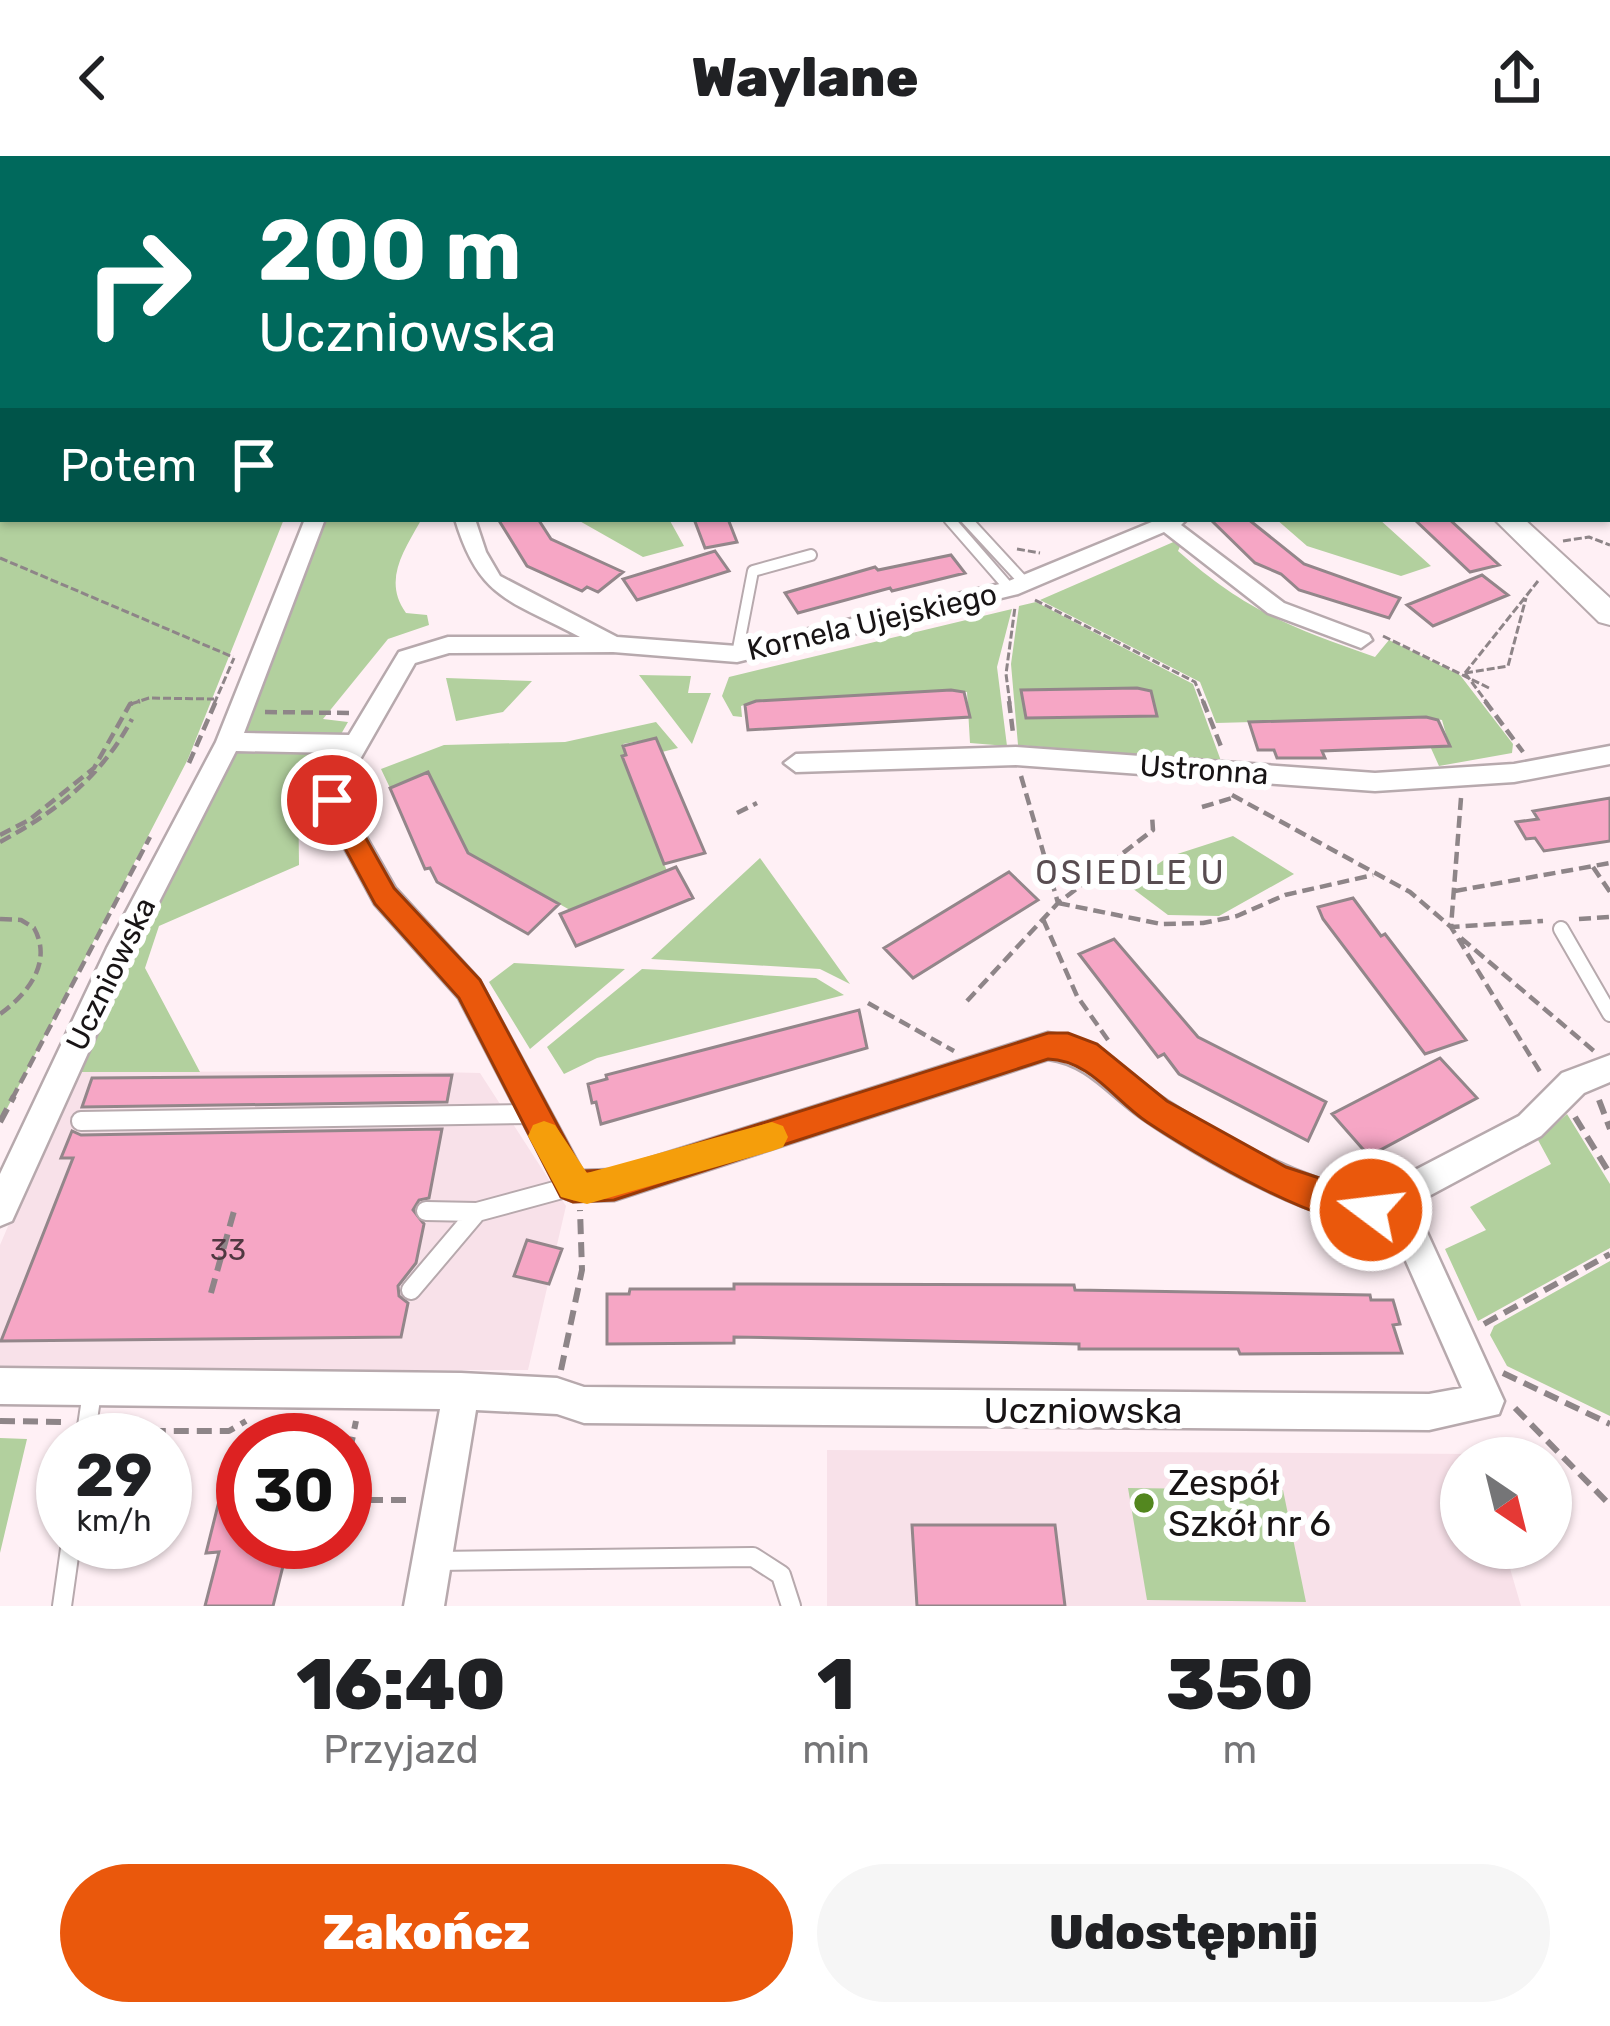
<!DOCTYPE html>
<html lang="pl">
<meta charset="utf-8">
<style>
body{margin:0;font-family:Rubik,sans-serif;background:#f6f6f6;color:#202124;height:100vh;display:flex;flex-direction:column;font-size:45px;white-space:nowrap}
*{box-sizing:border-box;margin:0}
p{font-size:39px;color:#757577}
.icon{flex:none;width:66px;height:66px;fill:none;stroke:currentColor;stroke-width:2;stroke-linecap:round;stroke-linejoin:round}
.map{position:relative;height:1450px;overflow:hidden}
.drawer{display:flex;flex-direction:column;background:#fff;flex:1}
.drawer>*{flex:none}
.hud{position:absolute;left:0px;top:0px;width:1611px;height:366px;box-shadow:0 3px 9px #0004;background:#00695c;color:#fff;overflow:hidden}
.needle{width:78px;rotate:145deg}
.controls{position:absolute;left:1440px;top:1281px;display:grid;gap:24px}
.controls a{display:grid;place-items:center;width:132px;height:132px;border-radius:50%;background:#fff;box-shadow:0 3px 9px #0004;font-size:60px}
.speed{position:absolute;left:36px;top:1257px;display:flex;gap:24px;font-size:60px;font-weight:700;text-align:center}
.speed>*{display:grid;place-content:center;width:156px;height:156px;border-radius:50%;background:#fff;box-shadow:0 3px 9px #0004;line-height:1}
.speed small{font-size:30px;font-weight:400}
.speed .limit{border:18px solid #d22;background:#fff;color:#111}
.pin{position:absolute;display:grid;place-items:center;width:102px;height:102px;color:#fff;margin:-51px;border:6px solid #fff;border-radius:50%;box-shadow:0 3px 12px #0007}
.me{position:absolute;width:132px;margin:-66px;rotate:285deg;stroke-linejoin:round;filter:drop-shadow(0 0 9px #0008)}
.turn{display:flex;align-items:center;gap:42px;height:252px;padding:0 60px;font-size:54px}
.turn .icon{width:156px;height:156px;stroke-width:2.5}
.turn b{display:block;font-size:84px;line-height:102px}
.then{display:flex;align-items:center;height:114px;padding:0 60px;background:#0003;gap:24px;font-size:45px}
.eta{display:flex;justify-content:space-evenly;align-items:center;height:204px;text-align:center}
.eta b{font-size:72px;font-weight:800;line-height:84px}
.button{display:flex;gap:24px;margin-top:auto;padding:24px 60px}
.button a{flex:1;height:138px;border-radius:72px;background:#ea580c;color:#fff;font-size:48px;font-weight:800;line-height:138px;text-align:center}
.button a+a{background:#f6f6f6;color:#202124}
header{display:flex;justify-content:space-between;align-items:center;height:156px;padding:0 60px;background:#fff;font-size:54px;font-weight:800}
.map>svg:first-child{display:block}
.built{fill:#f8e1e9}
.green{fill:#b2d09e}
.forest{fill:#97bf7b}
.building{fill:#f6a6c5;stroke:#93868a;stroke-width:3}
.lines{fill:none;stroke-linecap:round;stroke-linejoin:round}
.lane-far2-casing{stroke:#b7a9ad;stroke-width:14}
.lane-far1-casing{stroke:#b7a9ad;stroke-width:18}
.lane-casing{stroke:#b7a9ad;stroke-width:22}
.street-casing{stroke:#b7a9ad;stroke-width:5}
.secondary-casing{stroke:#b7a9ad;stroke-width:4}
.path-far2{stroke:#8e8588;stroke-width:3;stroke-dasharray:8 3;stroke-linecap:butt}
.path-far1{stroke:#8e8588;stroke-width:4.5;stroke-dasharray:12 6;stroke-linecap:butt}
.path{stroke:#8e8588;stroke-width:6;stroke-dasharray:15 8;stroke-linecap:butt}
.lane-far2{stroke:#fff;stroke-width:10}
.lane-far1{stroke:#fff;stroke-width:14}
.lane{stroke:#fff;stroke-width:18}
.street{fill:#fff;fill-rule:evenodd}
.secondary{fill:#fff;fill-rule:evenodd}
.route{fill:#ea580c;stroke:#983908;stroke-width:3}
.slow{fill:#f59e0b}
.poi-dot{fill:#53871f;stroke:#fff;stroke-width:4.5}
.labels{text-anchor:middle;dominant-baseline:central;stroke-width:12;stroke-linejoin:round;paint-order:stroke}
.street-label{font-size:30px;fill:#181415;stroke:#fff}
.near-number-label{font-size:30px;fill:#503841}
.neighbourhood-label{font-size:33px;letter-spacing:3px;fill:#594d51;stroke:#fff}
.near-street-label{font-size:36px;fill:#181415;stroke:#fff}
.near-poi-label{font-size:36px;fill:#181415;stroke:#fff;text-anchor:start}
</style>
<header><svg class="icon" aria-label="back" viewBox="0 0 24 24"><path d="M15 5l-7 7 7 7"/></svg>Waylane<svg class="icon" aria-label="share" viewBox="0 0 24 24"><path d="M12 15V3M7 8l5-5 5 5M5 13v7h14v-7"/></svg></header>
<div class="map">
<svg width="1610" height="1450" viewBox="0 0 1610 1450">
<rect width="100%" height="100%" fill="#fff0f5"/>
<path class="built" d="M395,915l85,2 86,133 -38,164h-528v-125l74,-173z
M827,1294l648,4 1,4h-15v90h43l17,58h-694z"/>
<path class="green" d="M0,359l3,4h281l-96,240 -188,363z
M327,363h100l-7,3c-17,30 -37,59 -14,91l21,2 2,10 -41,14 -65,80 25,3 -35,61 -15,3 1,79 -140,61 -14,42 55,104h-126l154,-310z
M576,363h93l15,27 -41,11z
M1276,363h103l52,47 -30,10 -94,-30z
M1178,384l4,2 -4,9c68,60 112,76 197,106l14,-17 71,35 53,69 -1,9 -73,13 -9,-20 19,-1 -7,-25 -17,-3 -209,6 -16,-41 -160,-82z
M1036,446l157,82 28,77 -203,-16 -7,-81 8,-58z
M1012,453l-15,58 10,79 -37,-3 -3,-51 -210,9 -16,5 1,11 -9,-1 -11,-20 7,-19z
M639,519l52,1 -3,17h23l-19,51z
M446,522l86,3 -29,31 -47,9z
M656,566l22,26 -16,4 -6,-14 -33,6 3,11 -4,1 45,115 -97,39 -102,-57 -40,-80 -38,15 -9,-19 63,-24 121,-3z
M1233,680l61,38 -75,42 -51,-1 -40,-30 40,-28z
M760,702l90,126 -30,-15 -169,-10z
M514,807l111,6 -95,80 -41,-67z
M642,813l174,9 28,17 -247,63 -33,16 -17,-27z
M1567,958l43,70v64l-132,73 -33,-72 41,-19 -16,-23 81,-43 -13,-24z
M1610,1105v155l-103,-50 -17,-31 4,-9z
M0,1282l27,1 -27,114z
M1128,1332l155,2 23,112 -159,-2z"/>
<path class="forest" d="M0,0h399l1,3h-397l-3,159z"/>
<path class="building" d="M498,363h40l13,20 72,33 -25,20 -11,-5 -5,4 -55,-25z
M694,363h34l9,23 -32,6z
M1210,363h38l56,45 96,34 -11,20 -90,-28 -18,-16 -26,-11z
M1414,363h35l50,46 -29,7z
M715,395l14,20 -92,29 -14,-21z
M951,399l14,18 -73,18 -2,-3 -92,25 -13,-20 90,-26 3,3z
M1482,419l26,20 -75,31 -26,-21z
M1137,532l14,3 6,25 -131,2 -5,-28z
M951,534l13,2 6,25 -222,13 -3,-25 11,-4z
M1426,561l12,3 12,26 -128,5 3,7h-48l-3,-8h-16l-9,-28z
M656,582l49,115 -41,11 -42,-108 4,-1 -3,-9z
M428,616l40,81 91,51 -31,30 -91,-52 -7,-14 -5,1 -35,-81z
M1610,642v43l-66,10 -9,-13 -9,1 -10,-17 22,-3 -5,-8z
M676,711l17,31 -117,48 -16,-32z
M1009,716l29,28 -125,78 -29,-30z
M1353,742l28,38 4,-2 81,106 -41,14 -102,-135 -5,-12z
M1114,783l84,98 128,65 -18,39 -129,-67 -15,-20 -6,3 -79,-103z
M859,854l8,38 -266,76 -5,-22 -4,1 -4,-19 19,-5 -1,-4z
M1440,902l37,40 -108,58 -37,-42z
M452,919l-5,27 -365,5 10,-29z
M442,973l-13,69 -10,2 -6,10 11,14 -8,39 -18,23 1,10 9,7 -7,34 -400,4 72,-183h-12l11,-27 9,4z
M527,1084l35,9 -13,35 -35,-8z
M734,1128l340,1 1,5 295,5 1,5h22l7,24 -7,1 9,28 -162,1 -2,-5h-159v-5l-345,-7v6l-127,1v-50h22l1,-5h104z
M224,1325l19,1v60h46l-16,64h-68l14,-54 -13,1z
M912,1369h143l10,81h-148z"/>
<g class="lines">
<g class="lane-far2-casing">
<path id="lane-far2" d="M949,363l61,70
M966,363l59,64
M737,498l16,-83 58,-16"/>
</g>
<g class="lane-far1-casing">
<path id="lane-far1" d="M1561,773l49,85"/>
</g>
<g class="lane-casing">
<path id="lane" d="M81,965l451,-7
M426,1055l51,1 96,-26
M411,1134l66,-78
M85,1284l7,-48
M437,1405l316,-4 28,18 10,31
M62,1450l9,-64"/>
</g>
<g class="street-casing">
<path id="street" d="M1348,0h16l2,3h-16z
M1455,0h16l2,3h-16z
M1564,0h17l2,3h-17z
M1608,82h2v10h-2z
M1608,119l2,1v13h-2z
M305,363h20l-81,214 105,2 50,-83 49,-15h132c-69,-37 -101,-37 -125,-118h20l11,33 14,24 117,61 120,9 267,-63 155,-64h28l-6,6 103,78 85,32 3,5 -11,8 -93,-35 -104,-81 -146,62 -281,68 -124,-10 -164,1 -34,10 -64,112 -6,25 50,88 84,92 103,191 32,-1 434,-137c51,6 78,41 119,68 63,40 129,76 202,93l150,-78 43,-43 48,-18v27l-26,11 -43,43 -127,68 90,197 -5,13 -70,16 -845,-7 -27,-9 -81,-4 -32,196h-40l36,-197 -440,-5v-36l461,5 96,5 27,9 845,7 33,-6 -75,-170c-48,24 -201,-69 -245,-100 -32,-22 -54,-54 -94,-59l-434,141 -41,1 -11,-4 -103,-199 -84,-94 -56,-104 6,-25 14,-22 -103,-2 -101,198 -123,272 -12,5v-52l107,-226 109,-206z
M1610,590v18l-96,18 -139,9 -359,-26 -220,7 -12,-9 12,-9 220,-7 359,26 139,-9z"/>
</g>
<g class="secondary-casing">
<path id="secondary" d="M1608,173h2v14h-2z
M0,330h3v16h-3z
M1494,363h30l86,79v27l-11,-3z"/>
</g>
<path class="path-far2" d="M702,3l14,-3
M871,3l4,-3
M1563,385l26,-4 21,8
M1017,393l23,4
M0,402l233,99
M1035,444l160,82 9,22
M1383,480l108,53
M1465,517l23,31
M1465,517l73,-92
M1465,517l43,-7 18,-68
M131,548l18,-6 65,1
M214,548l20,-46
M1010,548l-4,-30 9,-67"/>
<path class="path-far1" d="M1009,545l4,32
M1203,545l19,48
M1485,545l38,51
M265,556l84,1
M189,607l27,-62
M1021,620l37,127
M1232,639l178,97 41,35 91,148
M1461,642l-10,129 92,-6
M1202,651l30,-9
M737,657l20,-10
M0,679l29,-15 65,-52 36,-64 10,-3
M0,686c57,-31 101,-65 132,-123
M1593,711l17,25
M1455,735l155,-28
M1058,747l103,21 42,-1 34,-7 48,-21 88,-20
M0,763l21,1 13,8c19,34 -6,66 -34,86
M1043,763l34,77 31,44
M1579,763l31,-2
M1461,782l133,113
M967,845l91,-98 95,-73 -1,-15
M868,847l86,48
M12,943l138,-262"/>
<path class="path" d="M1599,944l11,29
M1575,961l35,57
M0,966l14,-26
M211,1137l23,-82
M1484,1168l126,-70
M561,1214l21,-100 -2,-60
M1503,1217l107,51
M1515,1252l95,97
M0,1265l66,1
M108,1266h20l11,9h90l17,-10
M345,1318l11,-53
M345,1344h67"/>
<use href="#lane-far2" class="lane-far2"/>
<use href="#lane-far1" class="lane-far1"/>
<use href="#lane" class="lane"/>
<use href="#street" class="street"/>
<use href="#secondary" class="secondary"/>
</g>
<path class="route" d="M332,635l9,3 53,94 86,92 102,191 32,-1 434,-137h20l29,11 70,57 119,66 97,32 5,11 -5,12c-46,18 -194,-72 -236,-100 -33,-22 -57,-62 -99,-63l-434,141 -41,2 -12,-5 -102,-199 -84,-94 -56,-104z"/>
<path class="slow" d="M544,965l11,4 32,48 185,-51 11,4 5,11 -5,10 -11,4 -185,53 -26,-7 -33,-61 5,-11z"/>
<circle class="poi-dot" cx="1144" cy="1347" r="12"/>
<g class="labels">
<g class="street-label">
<text transform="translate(872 466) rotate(-13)">Kornela Ujejskiego</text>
<text transform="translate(1204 614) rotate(4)">Ustronna</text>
<text transform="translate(111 818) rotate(-64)">Uczniowska</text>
</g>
<g class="near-number-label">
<text x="228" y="1094">33</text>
</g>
<g class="neighbourhood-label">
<text x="1131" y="716">OSIEDLE U</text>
</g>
<g class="near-street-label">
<text x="1083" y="1254">Uczniowska</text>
</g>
<g class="near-poi-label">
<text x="1168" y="1326">Zespół<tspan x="1168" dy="41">Szkół nr 6</tspan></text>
</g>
</g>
</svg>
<div class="controls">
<a><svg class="needle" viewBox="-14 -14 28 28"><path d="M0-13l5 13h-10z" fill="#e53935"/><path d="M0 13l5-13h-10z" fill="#757577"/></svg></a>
</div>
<div class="speed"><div>29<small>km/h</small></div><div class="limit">30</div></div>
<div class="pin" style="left:332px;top:644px;background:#d93025"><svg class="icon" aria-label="arrive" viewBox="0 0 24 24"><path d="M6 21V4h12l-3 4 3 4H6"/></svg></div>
<svg class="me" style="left:1371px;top:1054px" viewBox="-20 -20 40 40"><circle r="17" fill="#ea580c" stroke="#fff" stroke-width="3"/><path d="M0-11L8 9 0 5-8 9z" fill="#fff"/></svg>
<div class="hud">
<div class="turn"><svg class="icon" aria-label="right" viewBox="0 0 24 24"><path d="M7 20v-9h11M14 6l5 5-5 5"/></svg><div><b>200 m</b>Uczniowska</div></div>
<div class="then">Potem<svg class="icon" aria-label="arrive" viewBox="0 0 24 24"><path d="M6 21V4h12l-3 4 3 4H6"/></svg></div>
</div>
</div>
<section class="drawer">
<div class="eta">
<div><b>16:40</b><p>Przyjazd</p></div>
<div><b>1</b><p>min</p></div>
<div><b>350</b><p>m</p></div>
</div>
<div class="button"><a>Zakończ</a><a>Udostępnij</a></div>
</section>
